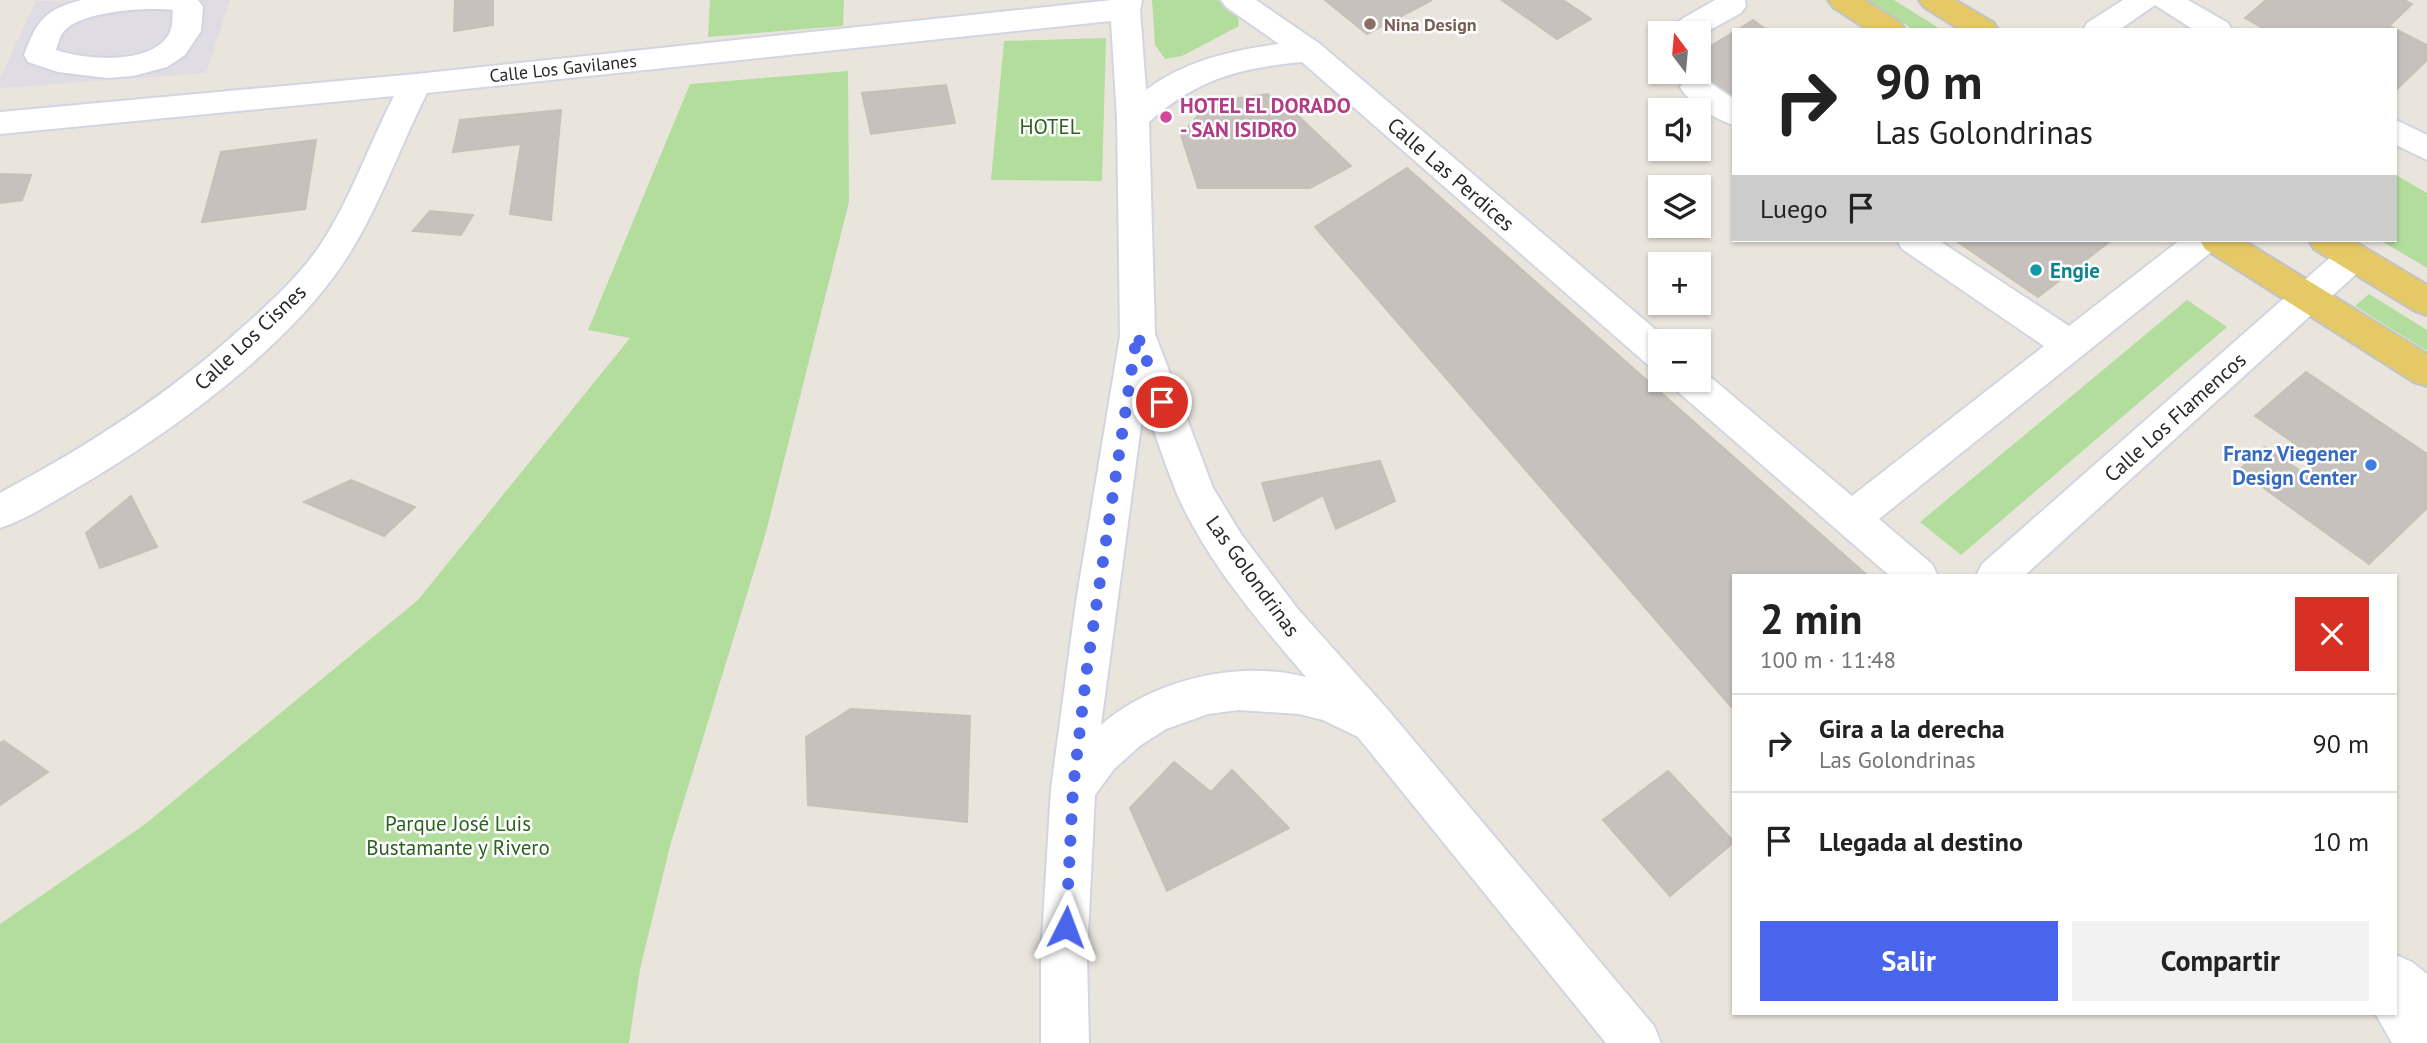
<!DOCTYPE html>
<html lang="es">
<meta charset="utf-8">
<style>
body{margin:0;font-family:"PT Sans",sans-serif;background:#f2f2f2;color:#222;height:100vh;display:flex;flex-direction:column;font-size:26px;white-space:nowrap}
*{box-sizing:border-box;margin:0}
p{font-size:23px;color:#767676}
.icon{flex:none;width:38px;height:38px;fill:none;stroke:currentColor;stroke-width:2;stroke-linecap:round;stroke-linejoin:round}
.map{position:relative;flex:1;overflow:hidden}
.side{position:absolute;left:1732px;top:574px;width:665px;height:441px;display:flex;flex-direction:column;background:#fff;border-radius:0px;box-shadow:0 2px 5px #0004}
.side>*{flex:none}
.guide{position:absolute;left:1732px;top:28px;width:665px;height:214px;border-radius:0px;box-shadow:0 2px 5px #0004;background:#fff;color:#222;overflow:hidden}
.needle{width:46px;rotate:344deg}
.fabs{position:absolute;left:1648px;top:21px;display:grid;gap:14px}
.fabs a{display:grid;place-items:center;width:63px;height:63px;border-radius:0px;background:#fff;box-shadow:0 2px 5px #0004;font-size:35px}
.pin{position:absolute;display:grid;place-items:center;width:60px;height:60px;color:#fff;margin:-30px;border:4px solid #fff;border-radius:50%;box-shadow:0 2px 7px #0007}
.me{position:absolute;width:77px;margin:-38px;rotate:3deg;stroke-linejoin:round;filter:drop-shadow(0 0 5px #0008)}
.turn{display:flex;align-items:center;gap:24px;height:147px;padding:0 28px;font-size:32px}
.turn .icon{width:91px;height:91px;stroke-width:2.5}
.turn b{display:block;font-size:49px;line-height:60px}
.then{display:flex;align-items:center;height:66px;padding:0 28px;background:#0003;gap:14px;font-size:26px}
.round{display:grid;place-items:center;flex:none;width:74px;height:74px;border-radius:0px;background:#f2f2f2}
.overview{display:flex;align-items:center;justify-content:space-between;height:119px;padding:0 28px}
h1{font-size:42px;font-weight:600;line-height:52px}
.action{display:flex;gap:14px;margin-top:auto;padding:14px 28px}
.action a{flex:1;height:80px;border-radius:0px;background:#4965eb;color:#fff;font-size:28px;font-weight:600;line-height:80px;text-align:center}
.action a+a{background:#f2f2f2;color:#222}
ul{padding:0;list-style:none}
li{display:flex;align-items:center;gap:21px;height:98px;padding:0 28px;border-top:2px solid #e0e0e0}
li div{flex:1}
li b{display:block;font-size:26px}
li em{font-style:normal}
.map>svg:first-child{display:block}
.industrial{fill:#dfdce3}
.green{fill:#b2dd9d}
.building{fill:#c6c1bc;stroke:#c6c0b6;stroke-width:2}
.lines{fill:none;stroke-linecap:round;stroke-linejoin:round}
.minor-casing{stroke:#d2d5e1;stroke-width:4}
.major-casing{stroke:#c3c3c3;stroke-width:4}
.minor{fill:#fff;fill-rule:evenodd}
.major{fill:#e5c967;fill-rule:evenodd}
.route{stroke:#4965eb;stroke-width:12;stroke-dasharray:0 21.6}
.education-dot{fill:#8d6e63;stroke:#fff;stroke-width:2.5}
.hotel-dot{fill:#d1479c;stroke:#fff;stroke-width:2.5}
.culture-dot{fill:#0f9aa8;stroke:#fff;stroke-width:2.5}
.shop-dot{fill:#3f7fe0;stroke:#fff;stroke-width:2.5}
.labels{text-anchor:middle;dominant-baseline:central;stroke-width:5;stroke-linejoin:round;paint-order:stroke}
.far-education-label{font-size:18px;font-weight:bold;fill:#785e54;stroke:#fff;text-anchor:start}
.far-street-label{font-size:18px;fill:#292929;stroke:#fff}
.hotel-label{font-size:21px;font-weight:bold;fill:#b23c85;stroke:#fff;text-anchor:start}
.park-label{font-size:21px;fill:#2c6020;stroke:#fff}
.street-label{font-size:21px;fill:#292929;stroke:#fff}
.culture-label{font-size:21px;font-weight:bold;fill:#0d838f;stroke:#fff;text-anchor:start}
.shop-label{font-size:21px;font-weight:bold;fill:#366cbe;stroke:#fff;text-anchor:end}
</style>
<div class="map">
<svg width="2427" height="1043" viewBox="0 0 2427 1043">
<rect width="100%" height="100%" fill="#eae5dc"/>
<path class="industrial" d="M230,0l-24,73 -206,15v-10l36,-77z"/>
<path class="green" d="M710,0h134l-1,26 -135,11z
M1152,0h66l20,17 1,9 -57,30 -17,3 -10,-14z
M1867,0h27l48,30h-28z
M1106,38l-4,143 -111,-1 13,-139z
M848,71l1,131 -83,330 -96,314 -30,123 -11,74h-629v-119l144,-99 274,-225 212,-262 -42,-8 102,-246z
M2396,175l31,18v75l-47,-28h16z
M2369,294l58,36v21l-72,-45z
M2187,300l40,27 -266,228 -41,-33z"/>
<path class="building" d="M455,0h38v25l-39,6z
M1325,0h107l-65,34z
M1563,0l28,19 -34,20 -54,-38z
M2266,0h138l8,4 -23,22 38,19v15l-31,30v-60h-129l-22,-12z
M1753,20l14,10h-29z
M1734,32v64l-35,-24v-19z
M946,85l9,38 -84,11 -9,-41z
M1268,94l9,15 12,-2 62,59 -41,22h-112l-17,-53 29,-33z
M561,110l-10,110 -41,-6 11,-70 -68,8 7,-32z
M316,140l-11,69 -103,13 19,-70z
M1407,168l461,408h-134v134l-419,-483z
M0,174l31,1 -9,25 -22,3z
M430,211l43,4 -12,20 -48,-4z
M1955,240h151l3,2 -71,55z
M2306,372l121,82v54l-58,56 -130,-94 26,-23 40,27 15,-13 -65,-45z
M1380,461l15,40 -59,28 -13,-34 -49,26 -12,-38z
M351,480l64,27 -31,29 -80,-34z
M131,496l26,51 -57,21 -14,-35z
M851,709l119,7 -3,106 -159,-17 -2,-68z
M4,741l44,31 -48,33v-62z
M1174,762l37,30 21,-22 57,58 -122,63 -37,-83z
M1668,771l66,71 -64,54 -67,-76z"/>
<g class="lines">
<g class="minor-casing">
<path id="minor" d="M81,0h117l5,7 -2,24 -16,24 -18,12 -34,9 -26,2 -49,-6 -30,-10 -4,-7c13,-34 20,-45 57,-55zM173,10c-1,7 0,16 -3,22 -16,34 -85,28 -114,18 2,-7 4,-15 9,-20 19,-19 82,-23 108,-20z
M1112,0h30l-2,10 6,80c38,-29 87,-40 133,-46l-53,-37 -5,-7h35l64,44 349,297h-8v28l-13,-4 -346,-303c-62,6 -105,17 -153,60l6,212 58,154 28,46 56,74 91,102 266,316 7,17h-55l-248,-306 -35,-17 -24,-6 -61,-4 -30,4 -42,15 -25,16 -27,24 -19,26 -8,160 2,88h-48v-88l10,-166 25,-187 44,-266 -3,-218 -6,-97 -684,72c-29,57 -49,119 -85,172 -58,86 -177,172 -267,224 -24,14 -48,30 -75,39v-35c88,-47 171,-100 245,-168 27,-24 55,-50 76,-81 30,-46 48,-99 73,-148l-394,38v-22l416,-38zM1144,403c11,30 21,61 33,91 30,68 82,128 129,183 -67,-17 -152,2 -205,48z
M1715,0h30l1,6 -5,7 -42,23v-3h-33l4,-7z
M2123,0h65l40,23 4,7h-38l-39,-25 -36,25h-36l4,-7z
M1695,77l11,3 28,19v26c-18,-5 -45,-22 -54,-38l4,-7z
M2396,120l31,15v25l-31,-15z
M1897,240h41l131,86 111,-86h40l-5,9 -336,270 53,45 6,12h-48l-214,-186 -5,-10h28v-11l3,1 150,126 192,-150 -142,-97z
M2353,244l12,4 5,9 -5,9 -341,310h-48l6,-12 359,-316z
M2396,955l16,7 15,12v69h-35l-17,-30h21z"/>
</g>
<g class="major-casing">
<path id="major" d="M1828,0h36l37,23 4,7h-37l-35,-23z
M1919,0h36l39,23 4,7h-37l-37,-23z
M2200,240h43l184,114v32l-13,-4 -209,-133z
M2309,240h43l75,45v30l-12,-4 -101,-62z"/>
</g>
<use href="#minor" class="minor"/>
<use href="#major" class="major"/>
</g>
<g class="lines">
<path class="route" d="M1066,927l7,-138 14,-121 50,-334 25,68"/>
</g>
<circle class="education-dot" cx="1370" cy="24" r="7"/>
<circle class="hotel-dot" cx="1166" cy="117" r="7"/>
<circle class="culture-dot" cx="2036" cy="270" r="7"/>
<circle class="shop-dot" cx="2371" cy="465" r="7"/>
<g class="labels">
<g class="far-education-label">
<text x="1384" y="24">Nina Design</text>
</g>
<g class="far-street-label">
<text transform="translate(563 68) rotate(-6)">Calle Los Gavilanes</text>
</g>
<g class="hotel-label">
<text x="1180" y="105">HOTEL EL DORADO<tspan x="1180" dy="24">- SAN ISIDRO</tspan></text>
</g>
<g class="park-label">
<text x="1050" y="126">HOTEL</text>
<text x="458" y="823">Parque José Luis<tspan x="458" dy="24">Bustamante y Rivero</tspan></text>
</g>
<g class="street-label">
<text transform="translate(1451 174) rotate(41)">Calle Las Perdices</text>
<text transform="translate(250 337) rotate(-43)">Calle Los Cisnes</text>
<text transform="translate(2175 417) rotate(-42)">Calle Los Flamencos</text>
<text transform="translate(1253 576) rotate(54)">Las Golondrinas</text>
</g>
<g class="culture-label">
<text x="2050" y="270">Engie</text>
</g>
<g class="shop-label">
<text x="2357" y="453">Franz Viegener<tspan x="2357" dy="24">Design Center</tspan></text>
</g>
</g>
</svg>
<div class="fabs">
<a><svg class="needle" viewBox="-14 -14 28 28"><path d="M0-13l5 13h-10z" fill="#e53935"/><path d="M0 13l5-13h-10z" fill="#767676"/></svg></a>
<a><svg class="icon" aria-label="sound" viewBox="0 0 24 24"><path d="M4 9h4l5-4v14l-5-4H4zM17 9q2 3 0 6"/></svg></a>
<a><svg class="icon" aria-label="layers" viewBox="0 0 24 24"><path d="M12 4l9 5-9 5-9-5zM3 14l9 5 9-5"/></svg></a>
<a>+</a>
<a>−</a>
</div>
<div class="pin" style="left:1162px;top:402px;background:#d93025"><svg class="icon" aria-label="arrive" viewBox="0 0 24 24"><path d="M6 21V4h12l-3 4 3 4H6"/></svg></div>
<svg class="me" style="left:1066px;top:927px" viewBox="-20 -20 40 40"><path d="M0-17L14 15 0 8-14 15z" fill="#4965eb" stroke="#fff" stroke-width="4"/></svg>
<div class="guide">
<div class="turn"><svg class="icon" aria-label="right" viewBox="0 0 24 24"><path d="M7 20v-9h11M14 6l5 5-5 5"/></svg><div><b>90 m</b>Las Golondrinas</div></div>
<div class="then">Luego<svg class="icon" aria-label="arrive" viewBox="0 0 24 24"><path d="M6 21V4h12l-3 4 3 4H6"/></svg></div>
</div>
<section class="side">
<div class="overview"><div><h1>2 min</h1><p>100 m · 11:48</p></div><a class="round" style="background:#d93025;color:#fff"><svg class="icon" aria-label="close" viewBox="0 0 24 24"><path d="M6 6l12 12M18 6L6 18"/></svg></a></div>
<ul>
<li><svg class="icon" aria-label="right" viewBox="0 0 24 24"><path d="M7 20v-9h11M14 6l5 5-5 5"/></svg><div><b>Gira a la derecha</b><p>Las Golondrinas</p></div><em>90 m</em></li>
<li><svg class="icon" aria-label="arrive" viewBox="0 0 24 24"><path d="M6 21V4h12l-3 4 3 4H6"/></svg><div><b>Llegada al destino</b></div><em>10 m</em></li>
</ul>
<div class="action"><a>Salir</a><a>Compartir</a></div>
</section>
</div>
